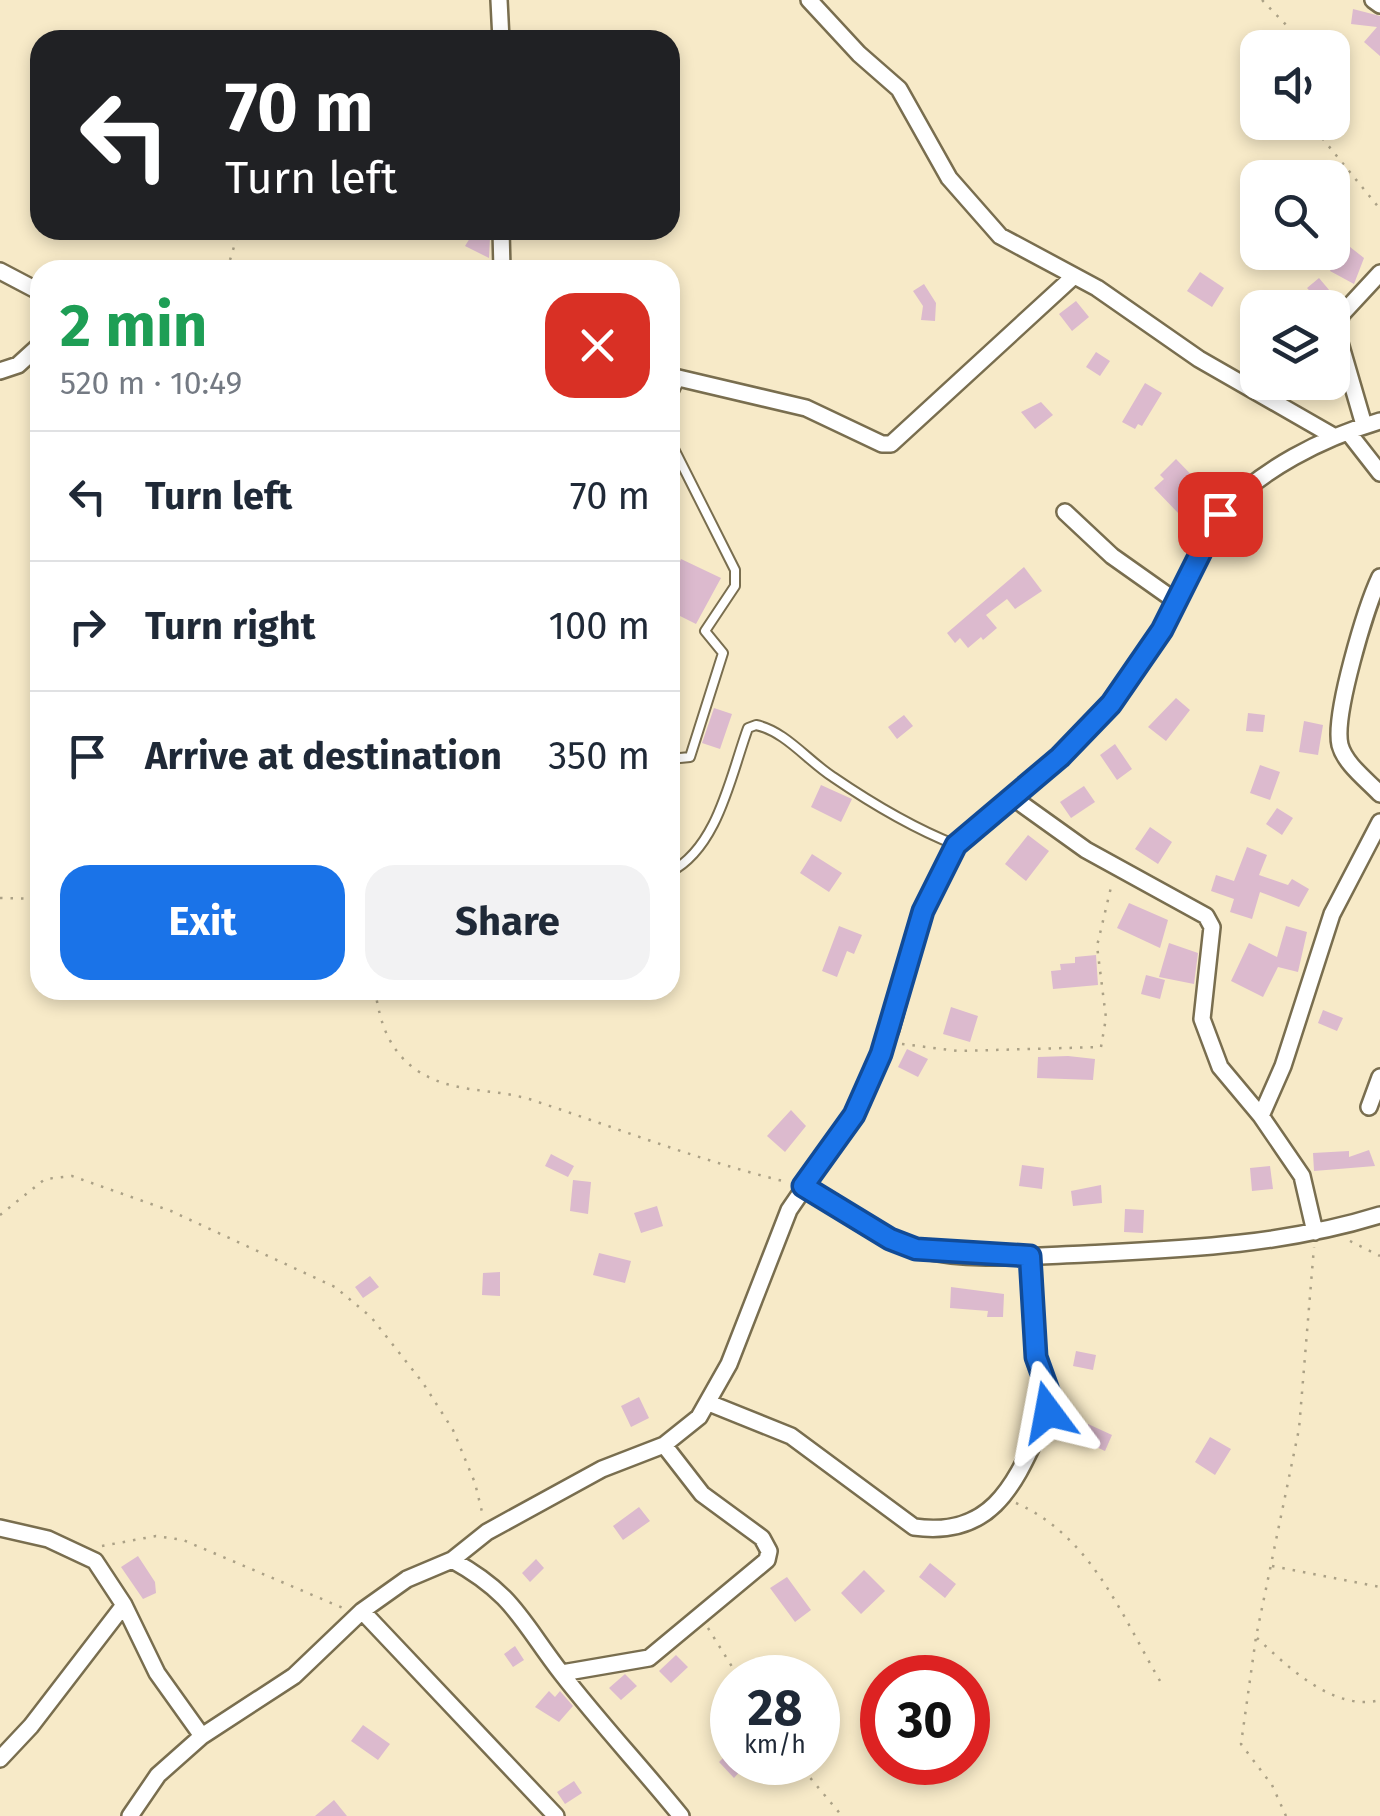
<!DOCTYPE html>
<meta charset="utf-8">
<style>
body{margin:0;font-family:"Fira Sans",sans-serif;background:#f2f2f3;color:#1f2937;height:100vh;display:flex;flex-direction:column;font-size:38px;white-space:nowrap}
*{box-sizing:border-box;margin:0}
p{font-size:32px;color:#747a83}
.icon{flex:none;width:55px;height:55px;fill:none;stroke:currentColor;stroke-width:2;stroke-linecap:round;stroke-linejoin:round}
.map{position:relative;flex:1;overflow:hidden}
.drawer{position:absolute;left:30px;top:260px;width:650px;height:740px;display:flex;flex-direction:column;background:#fff;border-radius:30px;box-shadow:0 5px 15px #0003}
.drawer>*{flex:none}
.hud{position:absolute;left:30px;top:30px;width:650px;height:210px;border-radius:30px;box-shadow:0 5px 15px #0003;background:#202124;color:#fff;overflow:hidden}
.tools{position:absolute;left:1240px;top:30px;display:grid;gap:20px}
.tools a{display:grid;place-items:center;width:110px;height:110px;border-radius:20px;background:#fff;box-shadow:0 5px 15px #0003;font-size:50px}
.speed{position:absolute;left:710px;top:1655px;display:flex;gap:20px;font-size:50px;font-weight:700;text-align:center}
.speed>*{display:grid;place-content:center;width:130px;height:130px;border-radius:50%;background:#fff;box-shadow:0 5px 15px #0003;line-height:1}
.speed small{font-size:25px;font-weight:400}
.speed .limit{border:15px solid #d22;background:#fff;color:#111}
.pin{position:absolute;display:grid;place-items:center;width:85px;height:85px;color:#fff;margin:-42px;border-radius:20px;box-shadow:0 5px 15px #0006}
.me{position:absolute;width:110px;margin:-55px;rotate:347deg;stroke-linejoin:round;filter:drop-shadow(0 0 8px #0008)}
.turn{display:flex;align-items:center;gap:35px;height:210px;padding:0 30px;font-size:45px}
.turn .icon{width:130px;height:130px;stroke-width:2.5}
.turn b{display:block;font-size:70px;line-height:85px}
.round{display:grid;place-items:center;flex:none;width:105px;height:105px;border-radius:30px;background:#f2f2f3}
.overview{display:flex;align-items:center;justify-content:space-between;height:170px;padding:0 30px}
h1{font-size:60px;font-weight:700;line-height:75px;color:#1e9e55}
.button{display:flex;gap:20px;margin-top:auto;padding:20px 30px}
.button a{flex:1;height:115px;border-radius:30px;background:#1a73e8;color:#fff;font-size:40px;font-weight:700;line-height:115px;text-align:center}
.button a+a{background:#f2f2f3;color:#1f2937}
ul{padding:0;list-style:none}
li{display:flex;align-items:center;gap:30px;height:130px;padding:0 30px;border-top:2px solid #e0e1e3}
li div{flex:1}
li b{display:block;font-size:38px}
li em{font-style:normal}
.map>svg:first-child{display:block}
.building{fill:#dcbace}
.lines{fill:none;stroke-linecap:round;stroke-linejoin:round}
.service-casing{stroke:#796e4f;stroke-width:12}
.minor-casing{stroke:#796e4f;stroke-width:20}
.path{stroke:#aba186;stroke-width:2.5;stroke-dasharray:2.5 8;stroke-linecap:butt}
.service{stroke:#fff;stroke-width:8}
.minor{stroke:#fff;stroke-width:15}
.route-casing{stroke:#114b97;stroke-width:25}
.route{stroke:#1a73e8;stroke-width:18}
</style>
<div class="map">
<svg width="1380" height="1816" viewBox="0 0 1380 1816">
<rect width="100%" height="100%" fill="#f7eac8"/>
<path class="building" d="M1353,9l27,7v40l-16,-14 13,-15 -26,-3z
M475,230l15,7 -1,21 -24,-12z
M1345,243l19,15 -10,26 -24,-13z
M1200,272l24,16 -12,19 -25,-16z
M1319,278l16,19 -11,10 -17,-19z
M924,284l12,19 -1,18 -14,-1 2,-14 -10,-15z
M1076,301l13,16 -17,14 -13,-17z
M1096,352l14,9 -10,15 -14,-9z
M1145,383l17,10 -20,33 -4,-2 -3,5 -13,-7z
M1041,402l12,13 -18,14 -14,-17z
M1176,459l29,30 -25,26 -26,-27 10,-9 -4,-4z
M681,559l40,19 -25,46 -26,-13v-28z
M1024,567l18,24 -27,18 -8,-10 -21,16 11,13 -14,12 -2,-3 -13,11 -8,-10 -5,5 -8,-10z
M1176,698l14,12 -24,31 -18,-14z
M714,708l18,6 -12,35 -18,-6z
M1248,713l17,2 -2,17 -17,-1z
M904,715l9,11 -16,13 -9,-12z
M1304,721l19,4 -5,30 -19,-3z
M1115,744l17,25 -15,11 -17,-25z
M1260,765l20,7 -10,28 -20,-7z
M821,785l31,14 -11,23 -30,-15z
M1084,786l11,16 -24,16 -11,-16z
M1277,808l16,10 -11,17 -16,-11z
M1150,827l22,15 -14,22 -23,-15z
M1028,835l21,16 -23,30 -21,-17z
M1247,847l20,8 -8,20 29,10 4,-6 17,10 -10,18 -39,-15 -8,27 -22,-7 4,-13 -23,-8 5,-16 18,6z
M812,854l30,19 -13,19 -29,-19z
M1129,903l39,17 -8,28 -43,-20z
M839,926l23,9 -8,19 -7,-3 -10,26 -15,-6z
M1286,926l21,6 -9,40 -20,-5 -15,30 -32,-16 18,-38 28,14z
M1169,943l29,10 -4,31 -35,-7z
M1096,955l2,30 -45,4 -2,-18 10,-1 -1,-6 15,-1v-6z
M1146,975l19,5 -5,19 -19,-5z
M951,1007l27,9 -8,26 -27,-8z
M1323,1010l20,8 -6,13 -19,-8z
M907,1049l21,10 -10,18 -20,-10z
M1068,1056l27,3 -2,21 -56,-2 1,-21z
M791,1110l15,16 -21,26 -18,-16z
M1369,1150l6,16 -61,5 -1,-18 36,-2v6z
M551,1154l23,12 -6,11 -23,-11z
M1022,1165l22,3 -2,21 -23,-3z
M1270,1166l3,23 -21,2 -2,-23z
M573,1180l18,2 -3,32 -18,-3z
M1101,1185l1,18 -29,3 -2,-15z
M657,1206l6,20 -22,7 -7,-20z
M1125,1209l19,1 -1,23 -19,-1z
M599,1253l32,8 -6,22 -32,-8z
M500,1272v24l-18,-1 1,-22z
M370,1276l9,11 -16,11 -8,-11z
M951,1287l53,7 -1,23h-16l1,-6 -38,-3z
M1076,1351l20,4 -3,15 -20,-4z
M639,1397l10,21 -18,9 -10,-21z
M1088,1424l24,11 -7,16 -24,-11z
M1210,1437l21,12 -16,26 -20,-13z
M639,1507l11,14 -27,19 -10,-14z
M138,1556l17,26 1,11 -13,6 -22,-32z
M536,1559l8,9 -14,14 -8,-9z
M930,1563l26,21 -11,14 -26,-21z
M864,1570l21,21 -24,23 -20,-21z
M787,1577l24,33 -16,12 -25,-34z
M515,1646l9,14 -11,7 -9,-13z
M676,1655l12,12 -17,16 -12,-12z
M625,1674l12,12 -16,14 -12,-12z
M549,1691l6,6 5,-6 13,15 -14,16 -24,-15z
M363,1725l27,19 -12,16 -27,-19z
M728,1753l15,15 -9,10 -15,-16z
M574,1781l8,12 -17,11 -8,-12z
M334,1800l13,16h-32z"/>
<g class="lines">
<g class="service-casing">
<path id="service" d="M670,401l10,-22
M670,441l65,129v16l-30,45 18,22 -33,104 -20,2
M670,872c48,-24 61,-98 78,-144l8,-3c29,6 52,36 77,52 38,26 80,51 123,68"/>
</g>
<g class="minor-casing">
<path id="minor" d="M499,0l2,40
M809,0l50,54 40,35 50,89 51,58 97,52 102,71 136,78
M1373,0l7,5
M501,230l1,40
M0,271l40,21
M0,371l18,-6 22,-20
M670,376l136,32 76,36h9l182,-167
M1364,425l-28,-96 6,-15 38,-41
M1348,432l32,41
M1065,512l47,44 65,46
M1380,577c-14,30 -47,138 -40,168 5,19 27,35 40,49
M1012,797l74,53 120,66 6,11 -10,92 18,48 41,49 41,60 13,56
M1369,1107l11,-30
M1261,1116l22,-50 49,-152 48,-92
M803,1185c35,22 73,54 114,64 52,13 114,7 168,5 100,-5 199,-9 295,-39
M709,1403l82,33 123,91c85,12 104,-53 134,-115l1,-16 -14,-39 -6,-101
M0,1528l48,11 47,22 29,44 33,68 45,63
M452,1560c62,34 69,61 110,114 38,49 80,94 119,142
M362,1611l194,205
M562,1673l87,-15 118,-98 2,-9 -7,-13 -60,-44 -38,-49
M0,1759l31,-33 93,-121
M130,1816l28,-41 44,-39 92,-60 68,-65 45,-32 45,-19 35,-28 115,-63 62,-24 35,-28 30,-53 60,-154 65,-95 37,-86 32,-118 33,-66 104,-88 51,-53 52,-74 57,-116c41,-45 102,-76 160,-93"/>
</g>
<path class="path" d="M1262,0l28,29 9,19
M1309,122l71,87
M227,270l12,-40
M0,898l40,1
M375,990c5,32 13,59 40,79 37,26 77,18 117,31 85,28 168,61 255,82
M902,1044l56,7 143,-4 5,-29 -9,-72 15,-63
M0,1215l45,-36 27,-3 99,35 164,76 36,30 52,66 30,47 22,53 8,33
M1350,1241l30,15
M1016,1503c75,33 105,111 144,178
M102,1546l54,-10 27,4 160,68
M1272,1566l108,21
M708,1628l31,50
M1257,1638c31,29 77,74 123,62
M797,1762l45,54
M1286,1816l-14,-31 -31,-41 15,-107 43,-208 15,-182"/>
<use href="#service" class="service"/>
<use href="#minor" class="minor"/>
</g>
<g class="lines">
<g class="route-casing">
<path id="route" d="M1048,1412l2,-16 -14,-39 -6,-101 -114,-7 -26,-10 -87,-53 51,-71 27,-61 42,-143 33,-66 104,-88 51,-53 51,-74 58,-116"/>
</g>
<use href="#route" class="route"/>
</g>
</svg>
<div class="tools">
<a><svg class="icon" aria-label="sound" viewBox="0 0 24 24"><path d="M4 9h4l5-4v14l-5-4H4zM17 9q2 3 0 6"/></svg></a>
<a><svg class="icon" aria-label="search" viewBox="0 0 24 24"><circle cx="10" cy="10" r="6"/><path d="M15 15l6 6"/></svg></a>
<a><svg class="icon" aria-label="layers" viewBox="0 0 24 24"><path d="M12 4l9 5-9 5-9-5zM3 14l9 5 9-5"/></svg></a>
</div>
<div class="speed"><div>28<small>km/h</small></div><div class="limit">30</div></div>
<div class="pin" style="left:1220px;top:514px;background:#d93025"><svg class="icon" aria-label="arrive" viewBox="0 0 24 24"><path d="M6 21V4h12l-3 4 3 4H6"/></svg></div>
<svg class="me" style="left:1048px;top:1412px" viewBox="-20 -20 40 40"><path d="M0-17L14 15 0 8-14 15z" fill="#1a73e8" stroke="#fff" stroke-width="4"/></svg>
<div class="hud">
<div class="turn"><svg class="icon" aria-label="left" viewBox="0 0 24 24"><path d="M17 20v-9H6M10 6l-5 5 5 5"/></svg><div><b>70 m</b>Turn left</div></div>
</div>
<section class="drawer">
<div class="overview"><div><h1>2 min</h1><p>520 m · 10:49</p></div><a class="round" style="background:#d93025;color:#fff"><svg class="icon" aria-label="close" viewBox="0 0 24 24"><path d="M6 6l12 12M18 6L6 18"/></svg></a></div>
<ul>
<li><svg class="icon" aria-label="left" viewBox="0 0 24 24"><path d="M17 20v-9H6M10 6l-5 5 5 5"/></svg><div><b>Turn left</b></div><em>70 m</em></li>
<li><svg class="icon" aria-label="right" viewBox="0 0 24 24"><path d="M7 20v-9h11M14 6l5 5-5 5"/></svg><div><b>Turn right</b></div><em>100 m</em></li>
<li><svg class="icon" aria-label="arrive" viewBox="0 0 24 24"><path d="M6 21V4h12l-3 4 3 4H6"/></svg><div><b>Arrive at destination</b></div><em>350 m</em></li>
</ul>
<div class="button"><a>Exit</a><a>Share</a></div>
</section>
</div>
